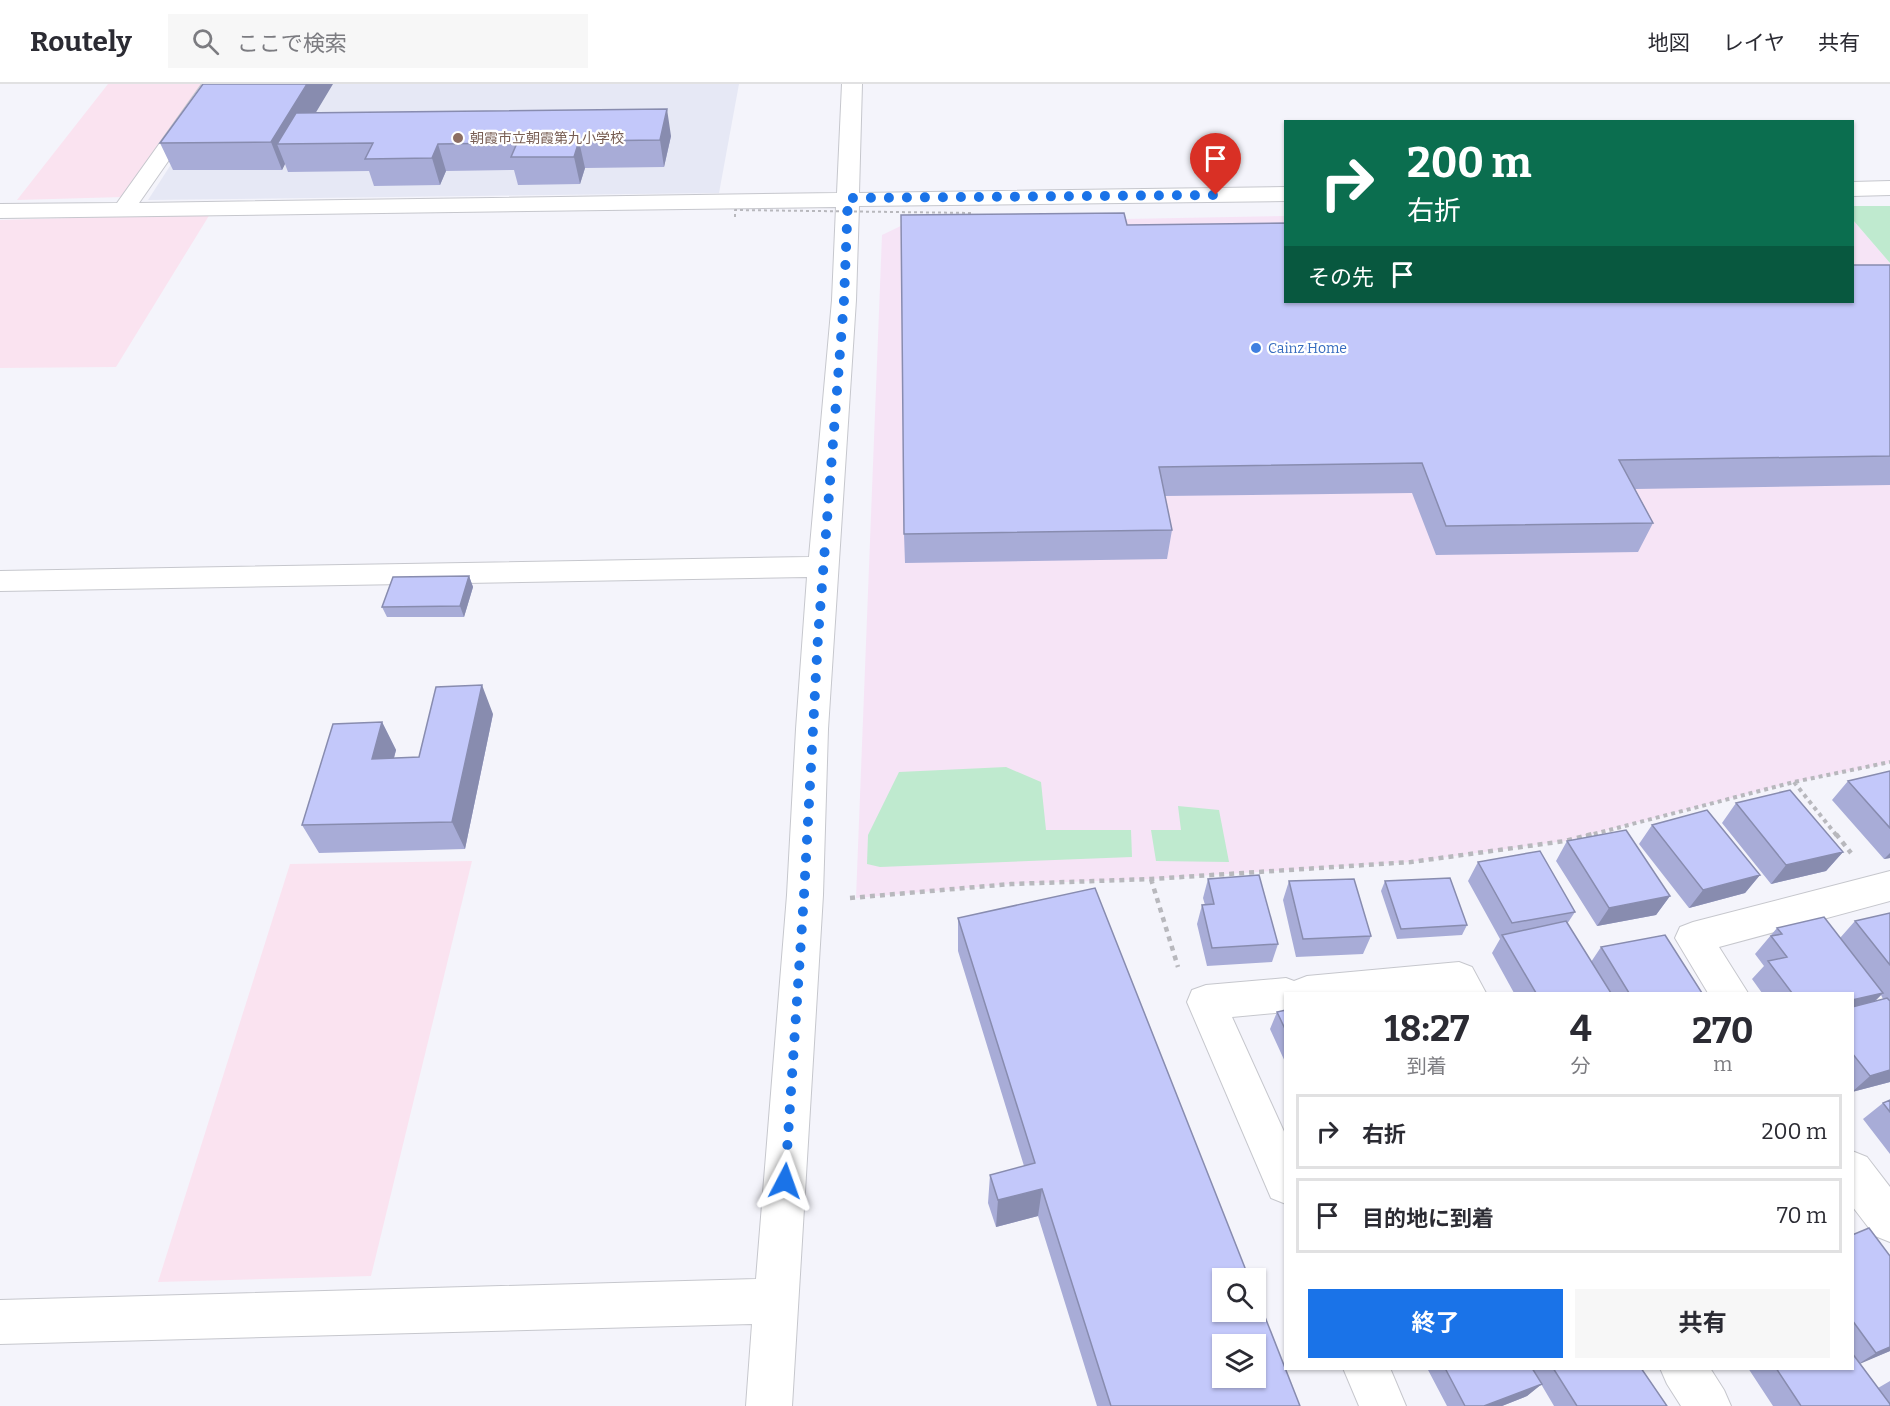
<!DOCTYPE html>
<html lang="ja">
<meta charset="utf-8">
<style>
body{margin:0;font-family:Bitter,"Noto Sans JP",serif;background:#f7f7f7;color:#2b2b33;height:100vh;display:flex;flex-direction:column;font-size:22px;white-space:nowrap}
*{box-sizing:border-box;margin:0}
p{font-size:20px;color:#7c7c81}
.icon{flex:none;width:33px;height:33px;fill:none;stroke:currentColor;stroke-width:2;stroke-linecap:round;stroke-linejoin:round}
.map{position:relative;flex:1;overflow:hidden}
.sheet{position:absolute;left:1284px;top:908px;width:570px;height:378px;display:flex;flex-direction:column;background:#fff;border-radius:0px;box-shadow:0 2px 4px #0004}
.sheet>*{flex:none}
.hud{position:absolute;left:1284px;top:36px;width:570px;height:183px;border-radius:0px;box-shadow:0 2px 4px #0004;background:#0b6e4f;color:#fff;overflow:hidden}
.controls{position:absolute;left:1212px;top:1184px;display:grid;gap:12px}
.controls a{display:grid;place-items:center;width:54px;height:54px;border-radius:0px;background:#fff;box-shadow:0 2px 4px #0004;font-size:30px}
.pin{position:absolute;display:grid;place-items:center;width:51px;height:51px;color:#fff;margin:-62px -26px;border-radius:50% 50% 50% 0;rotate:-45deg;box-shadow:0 0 6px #0007}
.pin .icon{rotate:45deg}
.me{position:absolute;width:66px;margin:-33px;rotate:4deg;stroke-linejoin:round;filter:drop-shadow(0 0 4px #0008)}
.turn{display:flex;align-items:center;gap:21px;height:126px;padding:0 24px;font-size:27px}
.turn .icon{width:78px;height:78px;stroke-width:2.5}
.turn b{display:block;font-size:42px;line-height:51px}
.then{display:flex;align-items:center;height:57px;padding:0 24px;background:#0003;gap:12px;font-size:22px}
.eta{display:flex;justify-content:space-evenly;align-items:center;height:102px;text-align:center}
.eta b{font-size:36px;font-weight:700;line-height:42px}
.primary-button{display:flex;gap:12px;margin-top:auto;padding:12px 24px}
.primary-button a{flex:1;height:69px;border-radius:0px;background:#1a73e8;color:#fff;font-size:24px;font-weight:700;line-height:69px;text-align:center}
.primary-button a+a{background:#f7f7f7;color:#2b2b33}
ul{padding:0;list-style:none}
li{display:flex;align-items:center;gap:18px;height:75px;margin:0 12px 9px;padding:0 12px;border:3px solid #e1e1e2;border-radius:0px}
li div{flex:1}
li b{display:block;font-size:22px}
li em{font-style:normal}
header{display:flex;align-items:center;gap:36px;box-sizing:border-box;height:84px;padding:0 30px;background:#fff;border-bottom:2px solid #e1e1e2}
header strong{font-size:28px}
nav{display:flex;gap:33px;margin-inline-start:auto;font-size:21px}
.search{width:420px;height:54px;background:#f7f7f7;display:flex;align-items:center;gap:15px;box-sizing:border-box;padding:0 21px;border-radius:0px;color:#7c7c81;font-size:22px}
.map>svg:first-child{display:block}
.commercial{fill:#f6e4f6}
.industrial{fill:#fae3f0}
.built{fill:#e6e8f5}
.green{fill:#bfeacf}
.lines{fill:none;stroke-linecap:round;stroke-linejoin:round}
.minor-casing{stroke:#c6c7cd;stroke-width:2}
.path-far1{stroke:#b8b8bd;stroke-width:4;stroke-dasharray:4 4;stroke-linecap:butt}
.path{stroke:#b8b8bd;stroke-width:4.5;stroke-dasharray:5 5;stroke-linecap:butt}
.minor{fill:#fff;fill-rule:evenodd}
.path-bridge{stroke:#b8b8bd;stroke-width:2;stroke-dasharray:3 3;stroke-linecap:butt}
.wall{fill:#a8acd7;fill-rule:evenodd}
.shaded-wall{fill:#888caf}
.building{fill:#c3c8fa;stroke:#888caf;stroke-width:1.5;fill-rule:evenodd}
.route{stroke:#1a73e8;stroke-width:10;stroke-dasharray:0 18}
.education-dot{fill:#8d6e63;stroke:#fff;stroke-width:2}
.shop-dot{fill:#3f7fe0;stroke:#fff;stroke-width:2}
.labels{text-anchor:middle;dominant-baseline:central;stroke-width:4.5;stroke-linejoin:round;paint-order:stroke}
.far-education-label{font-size:14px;fill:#785e54;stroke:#fff;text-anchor:start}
.far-shop-label{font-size:14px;fill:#366cbe;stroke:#fff;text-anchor:start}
</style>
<header>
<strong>Routely</strong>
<div class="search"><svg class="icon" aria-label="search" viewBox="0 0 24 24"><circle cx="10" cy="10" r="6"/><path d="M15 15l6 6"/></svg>ここで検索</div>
<nav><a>地図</a><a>レイヤ</a><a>共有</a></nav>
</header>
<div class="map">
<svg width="1890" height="1322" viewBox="0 0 1890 1322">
<rect width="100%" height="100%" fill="#f4f4fb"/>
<path class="commercial" d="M1285,132l1,86h566l1,-82 37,43v500l-96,19 -229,59 -154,21 -260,17 -140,5 -155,14 26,-663 25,-12z"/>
<path class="industrial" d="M108,0h93l-78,113 -106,3z
M210,130l-94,153 -116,1v-148z
M472,777l-101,415 -213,6 132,-418z"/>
<path class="built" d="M223,0h516l-20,109 -571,7z"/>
<path class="green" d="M1853,122h37v57l-37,-43z
M1006,683l35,15 5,48h85l1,27 -252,10 -13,-3 1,-29 31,-63z
M1178,722l41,4 10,52 -73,-1 -5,-31h30z"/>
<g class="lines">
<g class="minor-casing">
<path id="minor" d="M202,0h20l-83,119 698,-10 5,-109h20l-3,109 427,-6v14l-427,5 -3,94 -28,429 -5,166 -31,511h-46l6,-82 -752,20v-44l756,-21 31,-384 9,-166 11,-152 -807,14v-20l809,-14 23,-257 4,-93 -836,11v-14l117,-1z
M1890,97v14l-38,1v-14z
M1890,787v30l-171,46 29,46h-40l-33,-55 5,-11 13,-5z
M1459,878l13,5 14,26h-200v19l-54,5 54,119v68l-15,-6 -84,-196 5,-12 14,-5 80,-7 8,3 13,-5z
M1852,1067l15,6 23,30v55l-15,-6 -23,-30z
M1343,1284h47l16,38h-47z
M1660,1284h50l14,22 7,16h-50l-14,-22z"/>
</g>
<path class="path-far1" d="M1794,698l43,54
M1586,752l208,-54 96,-20"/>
<path class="path" d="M1836,750l15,19
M1151,795l27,88
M850,814l161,-14 140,-5 260,-17 154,-21 27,-7"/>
<use href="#minor" class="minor"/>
<path class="path-bridge" d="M735,133v-7l239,3"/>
</g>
<path class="wall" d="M316,29l355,23 -7,31 -79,1 -5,16 -62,1 -4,-15 -68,1 -6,14 -66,1 -5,-15 -81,1 -3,-8 -3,6h-109l-13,-27z
M1127,141l159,77 604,-37v220l-255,4 18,34 -15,29 -202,3 -24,-62 -247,3 7,34 -5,29 -262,4 -1,-29z
M469,492l4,11 -9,30h-77l-5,-10z
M493,630l-28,135 -146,4 -17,-28 80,-103 14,28 -2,8 25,-1z
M1890,687v87l-6,1 -52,-59 16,-19z
M1736,719l107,49 -17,19 -55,13 -49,-61z
M1652,741l108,50 -15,18 -56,15 -50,-64z
M1567,757l103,55 -14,19 -59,11 -41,-65z
M1478,778l97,50 -8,12 24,38 10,-15 101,46h-188l-22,-40 8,-14 -32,-58z
M1208,795l70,65 -6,18 -65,4 -10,-42 5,-19h3l-2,-7z
M1289,797l82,55 -8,18 -67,3 -13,-57z
M1385,797l82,44 -5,10 -65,4 -16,-48z
M1890,829v169l-38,10v-99h-90l-10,-14 12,-13 -9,-12 22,-26 63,10 15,-17zM1881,911l2,4 -8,2z
M958,834l342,488h-203l-59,-190 -42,11 -8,-24 2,-28 34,-9 -66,-215z
M1286,926v54l-16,-35 7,-17z
M1890,1016v54l-27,-35 20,-16z
M1852,1151l38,21v95l-30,12 18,25 12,-7v25h-117l-25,-38h104z
M1427,1284h214l26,38h-113l-13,-22 -14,12 -25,10h-55z"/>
<path class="shaded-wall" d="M307,0h26l-36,60h-20l8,20 -3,6 -11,-28z
M667,25l4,27 -7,31 -4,-27z
M579,57l6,27 -5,16 -6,-27z
M438,60l8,27 -6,14 -8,-27z
M469,492l4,11 -9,30 -4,-11z
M482,601l11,29 -28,135 -13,-27z
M382,638l14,28 -10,37 -14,-28z
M1843,768l-17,19 -55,13 15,-19z
M1890,769v5l-6,1z
M1760,791l-15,18 -56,15 14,-18z
M1670,812l-14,19 -59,11 12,-18z
M1883,909l-18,18 -13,3v-14z
M1890,986v12l-38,10 18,-16z
M1042,1105l-4,27 -42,11 2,-27z
M1890,1263v4l-35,15 21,-13z
M1542,1300l-15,12 -25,10h-18z"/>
<path class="building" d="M203,0h104l-36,58 -111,1z
M667,25l-7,31 -81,1 -5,16h-63l6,-14 -79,1 -6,14 -67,1 8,-16 -96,1 19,-31z
M1124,129l3,12 159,-2v79h566v-37h38v191l-271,4 34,63 -207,3 -24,-63 -263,4 13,63 -268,4 -3,-319z
M469,492l-9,30 -78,1 11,-30z
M482,601l-30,137 -150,3 31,-101 49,-2 -10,37 47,-2 17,-70z
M1890,687v57l-42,-47z
M1790,706l53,62 -57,13 -50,-62z
M1707,726l53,65 -57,15 -51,-65z
M1626,746l44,66 -61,12 -42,-67z
M1540,767l35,61 -63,11 -34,-61z
M1259,791l19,69 -66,4 -10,-43 12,-1 -6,-25z
M1450,794l17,47 -66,4 -16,-48z
M1354,795l17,57 -68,3 -14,-58z
M1095,804l154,390h-27v33h34v-17l44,112h-189l-69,-217 -44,11 -8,-25 45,-12 -77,-245zM1222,1260h34v33h-34z
M1890,829v52l-35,-44z
M1824,833l59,76 -31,7v-7h-60l-24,-32 19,-4 -16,-21 11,-2 -5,-6z
M1566,837l45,72h-75l-34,-58z
M1665,851l37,58h-73l-28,-46z
M1887,914l3,3v69l-20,6 -18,-23v-46z
M1286,926v21l-9,-19z
M1890,1016v12l-7,-9z
M1869,1144l21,28v91l-14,6 -24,-33v-85z
M1852,1269l38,51v2h-89l-25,-38h76z
M1445,1284h87l10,16 -58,22h-19z
M1553,1284h88l26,38h-90z"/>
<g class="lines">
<path class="route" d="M785,1097l19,-286 14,-258 26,-337 4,-102 368,-3"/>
</g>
<circle class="education-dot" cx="458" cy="54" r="6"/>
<circle class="shop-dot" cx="1256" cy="264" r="6"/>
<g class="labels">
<g class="far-education-label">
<text x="470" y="54">朝霞市立朝霞第九小学校</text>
</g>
<g class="far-shop-label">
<text x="1268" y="264">Cainz Home</text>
</g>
</g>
</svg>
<div class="controls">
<a><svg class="icon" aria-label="search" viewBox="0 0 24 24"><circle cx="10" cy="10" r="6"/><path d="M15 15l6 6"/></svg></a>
<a><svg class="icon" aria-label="layers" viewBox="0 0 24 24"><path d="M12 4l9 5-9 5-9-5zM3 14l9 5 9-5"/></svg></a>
</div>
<div class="pin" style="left:1216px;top:111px;background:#d93025"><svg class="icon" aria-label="arrive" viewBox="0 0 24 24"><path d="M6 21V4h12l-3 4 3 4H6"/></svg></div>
<svg class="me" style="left:785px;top:1097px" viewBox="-20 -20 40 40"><path d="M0-17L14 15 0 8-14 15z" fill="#1a73e8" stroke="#fff" stroke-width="4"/></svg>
<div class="hud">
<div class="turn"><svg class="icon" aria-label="right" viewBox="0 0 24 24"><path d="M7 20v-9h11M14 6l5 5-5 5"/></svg><div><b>200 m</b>右折</div></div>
<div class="then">その先<svg class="icon" aria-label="arrive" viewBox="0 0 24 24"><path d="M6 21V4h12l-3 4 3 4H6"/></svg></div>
</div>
<section class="sheet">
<div class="eta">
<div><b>18:27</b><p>到着</p></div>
<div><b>4</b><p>分</p></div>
<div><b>270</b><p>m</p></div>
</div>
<ul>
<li><svg class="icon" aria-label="right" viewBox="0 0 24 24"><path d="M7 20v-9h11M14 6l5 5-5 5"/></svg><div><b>右折</b></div><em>200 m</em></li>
<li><svg class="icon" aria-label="arrive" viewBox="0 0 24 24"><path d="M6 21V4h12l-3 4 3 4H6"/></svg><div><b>目的地に到着</b></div><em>70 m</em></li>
</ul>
<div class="primary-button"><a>終了</a><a>共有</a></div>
</section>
</div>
